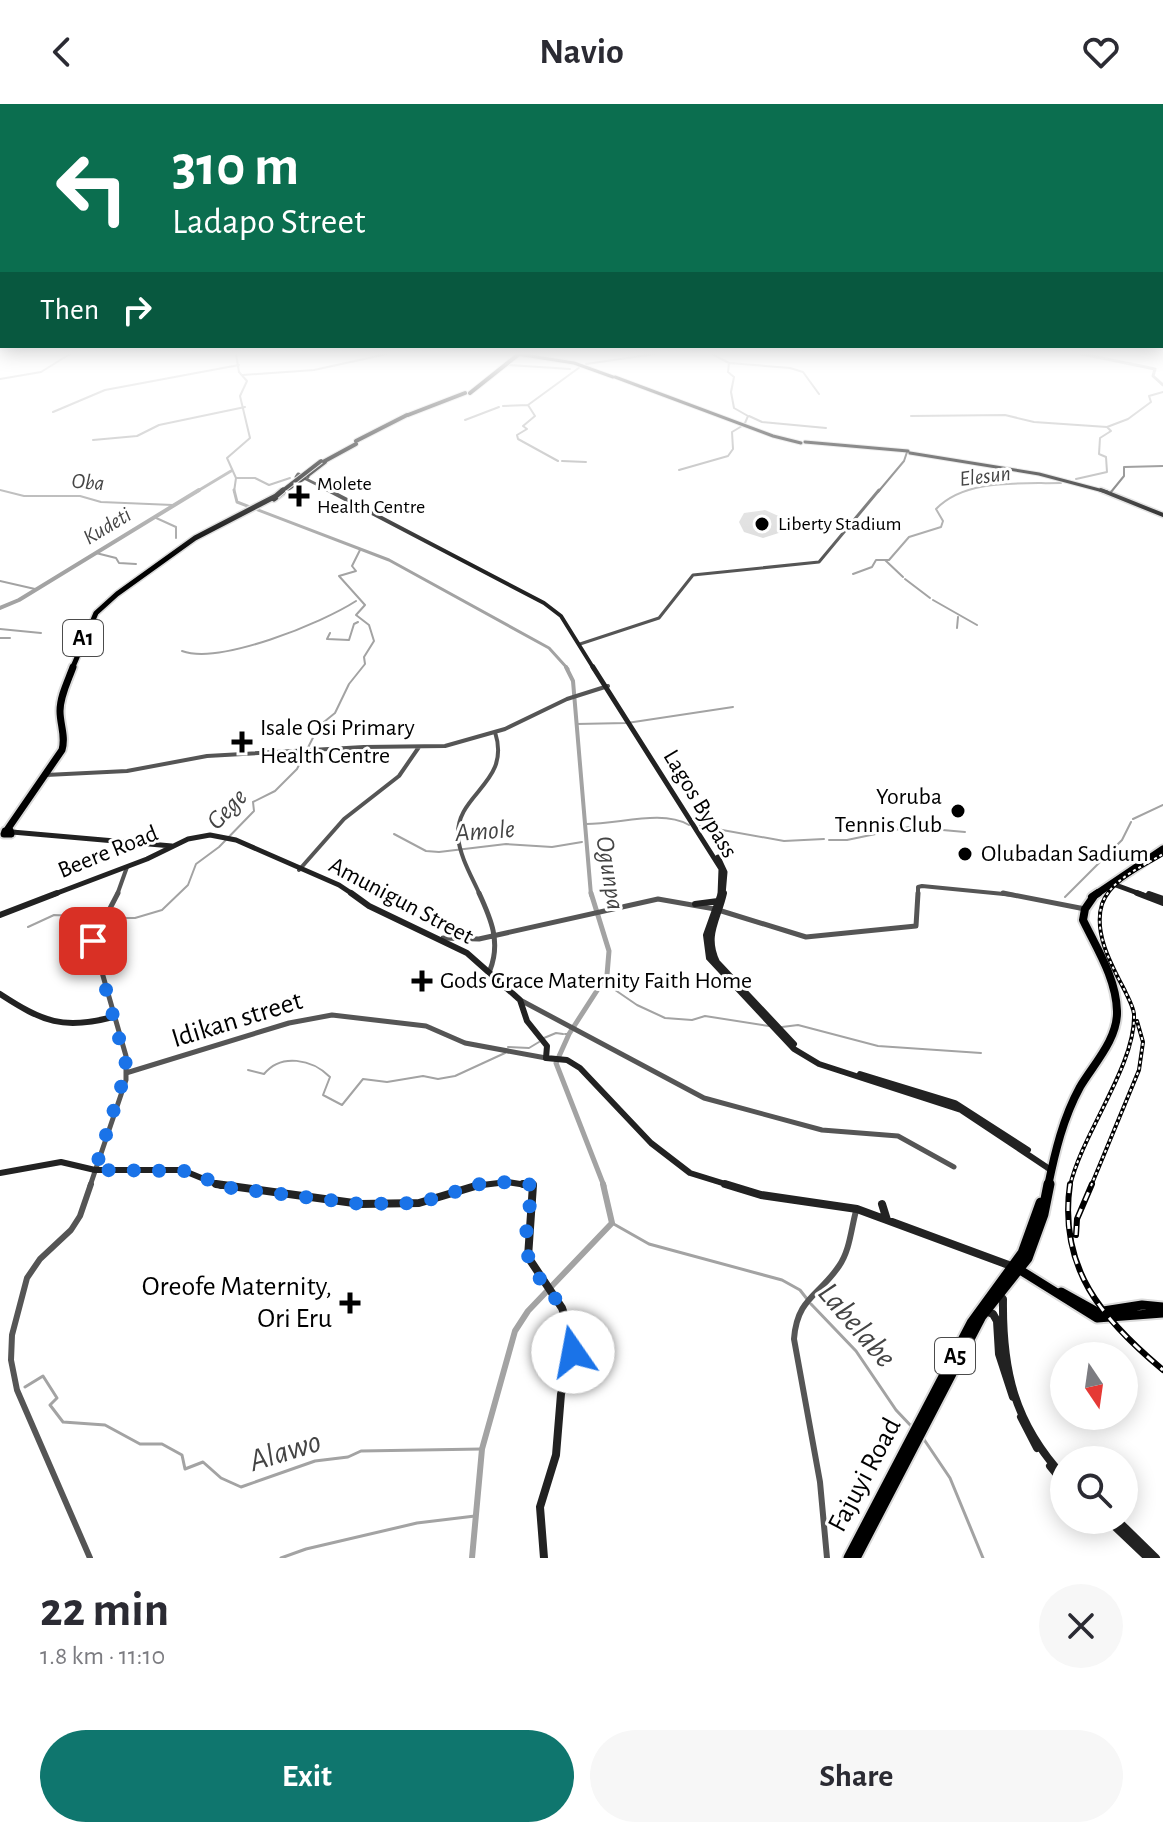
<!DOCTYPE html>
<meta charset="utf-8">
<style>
body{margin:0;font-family:"Alegreya Sans",sans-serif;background:#f7f7f7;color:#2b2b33;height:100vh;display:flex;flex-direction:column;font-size:30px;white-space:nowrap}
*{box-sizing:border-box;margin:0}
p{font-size:26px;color:#7c7c81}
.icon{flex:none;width:44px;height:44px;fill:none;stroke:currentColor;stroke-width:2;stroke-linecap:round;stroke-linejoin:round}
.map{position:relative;height:1454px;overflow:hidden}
.drawer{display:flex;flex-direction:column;background:#fff;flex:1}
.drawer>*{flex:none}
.banner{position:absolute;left:0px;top:0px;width:1164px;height:244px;box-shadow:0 4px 20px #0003;background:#0b6e4f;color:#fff;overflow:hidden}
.needle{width:52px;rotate:167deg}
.buttons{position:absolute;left:1050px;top:1238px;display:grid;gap:16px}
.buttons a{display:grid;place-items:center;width:88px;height:88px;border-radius:50%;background:#fff;box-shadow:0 4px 20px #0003;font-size:40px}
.pin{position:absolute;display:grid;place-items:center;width:68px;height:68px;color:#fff;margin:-34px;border-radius:16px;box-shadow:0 4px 12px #0006}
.me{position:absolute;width:88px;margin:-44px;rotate:348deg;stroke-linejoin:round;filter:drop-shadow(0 0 6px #0008)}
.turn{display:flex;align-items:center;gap:28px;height:168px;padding:0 40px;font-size:36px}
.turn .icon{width:104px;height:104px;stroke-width:2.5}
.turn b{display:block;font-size:56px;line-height:68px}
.then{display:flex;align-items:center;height:76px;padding:0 40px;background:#0003;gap:16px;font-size:30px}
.round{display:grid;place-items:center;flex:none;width:84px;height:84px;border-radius:42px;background:#f7f7f7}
.headline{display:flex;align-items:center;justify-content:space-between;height:136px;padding:0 40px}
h1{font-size:48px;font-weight:700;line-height:60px}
.action{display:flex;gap:16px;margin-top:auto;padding:16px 40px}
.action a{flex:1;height:92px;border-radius:48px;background:#0f766e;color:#fff;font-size:32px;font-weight:700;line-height:92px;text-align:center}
.action a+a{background:#f7f7f7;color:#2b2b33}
header{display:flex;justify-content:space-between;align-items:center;height:104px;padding:0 40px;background:#fff;font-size:36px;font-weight:700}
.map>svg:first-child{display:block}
.green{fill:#dcdcdc}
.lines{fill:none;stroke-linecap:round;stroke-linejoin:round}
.stream-far1{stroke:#a3a3a3;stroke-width:2}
.stream{stroke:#a3a3a3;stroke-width:3}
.canal-far4{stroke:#a3a3a3;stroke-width:2}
.canal-far3{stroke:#a3a3a3;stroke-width:3}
.canal-far2{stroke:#a3a3a3;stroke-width:4}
.canal-far1{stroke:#a3a3a3;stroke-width:5}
.canal{stroke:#a3a3a3;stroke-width:6}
.river-far1{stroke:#a3a3a3;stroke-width:3}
.river{stroke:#a3a3a3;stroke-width:4}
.primary-far2-casing{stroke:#dbdbdb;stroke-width:5}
.primary-far1-casing{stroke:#dbdbdb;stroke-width:7}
.primary-casing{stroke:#dbdbdb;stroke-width:13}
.trunk-far4-casing{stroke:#dbdbdb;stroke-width:6}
.trunk-far3-casing{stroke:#dbdbdb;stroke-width:8}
.trunk-far2-casing{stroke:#dbdbdb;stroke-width:11}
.trunk-far1-casing{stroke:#dbdbdb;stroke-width:12}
.trunk-casing{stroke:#dbdbdb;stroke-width:15}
.tertiary-far4{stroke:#555;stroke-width:2}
.tertiary-far3{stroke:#555;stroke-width:3}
.tertiary-far2{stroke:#555;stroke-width:4}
.tertiary-far1{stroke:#555;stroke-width:5}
.tertiary{stroke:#555;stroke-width:6}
.secondary-far4{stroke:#222;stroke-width:3}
.secondary-far3{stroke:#222;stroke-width:4}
.secondary-far2{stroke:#222;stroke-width:5}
.secondary-far1{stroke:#222;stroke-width:6}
.secondary{stroke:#222;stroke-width:8}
.primary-far2{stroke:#000;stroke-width:3}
.primary-far1{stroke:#000;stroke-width:4}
.primary{stroke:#000;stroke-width:9}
.trunk-far4{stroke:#000;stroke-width:4}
.trunk-far3{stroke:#000;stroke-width:5}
.trunk-far2{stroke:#000;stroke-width:7}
.trunk-far1{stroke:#000;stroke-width:8}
.trunk{stroke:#000;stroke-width:11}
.rail-far1-casing{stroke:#000;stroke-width:4}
.rail-casing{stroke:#000;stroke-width:6}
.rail-far1{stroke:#fff;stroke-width:2;stroke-dasharray:3;stroke-linecap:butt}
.rail{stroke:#fff;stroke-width:3;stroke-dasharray:9;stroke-linecap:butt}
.trunk-bridge-far1-casing{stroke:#dbdbdb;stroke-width:6;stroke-linecap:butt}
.trunk-bridge-casing{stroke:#dbdbdb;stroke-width:8;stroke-linecap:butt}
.trunk-bridge-far1{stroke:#000;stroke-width:4}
.trunk-bridge{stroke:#000;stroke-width:5}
.route{stroke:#1a73e8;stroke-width:14;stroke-dasharray:0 25.2}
.poi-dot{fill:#000;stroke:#fff;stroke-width:3}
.labels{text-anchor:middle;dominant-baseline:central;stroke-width:6;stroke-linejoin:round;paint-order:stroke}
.far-poi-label{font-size:20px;fill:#000;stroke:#fff;text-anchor:start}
.far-water-label{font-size:22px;font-style:italic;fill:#444;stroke:#fff}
.shield{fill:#fff;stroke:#4c4c4c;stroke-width:2}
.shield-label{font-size:22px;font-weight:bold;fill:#000}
.poi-label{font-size:24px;fill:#000;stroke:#fff;text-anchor:start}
.street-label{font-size:24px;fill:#000;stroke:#fff}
.water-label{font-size:26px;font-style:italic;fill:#444;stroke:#fff}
.near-street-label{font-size:28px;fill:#000;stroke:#fff}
.near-poi-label{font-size:28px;fill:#000;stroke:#fff;text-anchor:end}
.near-water-label{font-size:32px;font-style:italic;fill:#444;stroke:#fff}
</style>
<header><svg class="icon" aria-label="back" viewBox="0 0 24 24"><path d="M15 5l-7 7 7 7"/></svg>Navio<svg class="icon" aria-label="heart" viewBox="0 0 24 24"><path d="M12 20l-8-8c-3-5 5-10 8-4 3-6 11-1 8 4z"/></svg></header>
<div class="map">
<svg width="1163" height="1454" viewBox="0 0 1163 1454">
<rect width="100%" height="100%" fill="#fff"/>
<path class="green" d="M765,406l18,8 2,13 -22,7 -19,-6 -5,-10 5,-9z"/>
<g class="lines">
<path class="stream-far1" d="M712,250l17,9 -1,9 6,5 -3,15 3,16 14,8 -3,7
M729,259l61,5 13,4 16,22
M586,260l69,-10
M509,261l61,4
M242,271l72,-5 73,-16
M0,275l41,-7 29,-18
M528,301l7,11 -12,10 4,3 -10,6 1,4 40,22
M503,302l25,-1 52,-38
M53,308l52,-22 134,-25
M749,312l13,6 64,6
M911,312l94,-1 29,7 73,5
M465,316l34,-13
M93,336l44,-4 22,-11 86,-18
M562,357l24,1
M679,366l49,-14 5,-7 -1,-17 10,-6
M236,374h19l14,7 21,-7
M1076,375l31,-7 -1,-15 -7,-3 1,-16 11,-7 -4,-4 21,-8 23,-17 -2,-6 14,-4
M0,386l24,6h56l21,6 72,3
M154,413l22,10v11
M96,449l20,5 3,5 17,1
M885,456l18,17
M853,470l19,-7 4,-7h13l20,-23 32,-10 2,-6 -7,-12c30,-31 85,-25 125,-26
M905,475l25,19
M0,477l35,8
M933,496l44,25
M957,524l1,-11
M0,525l41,4
M330,529l-3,6 22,1
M0,534h10
M349,536l5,-16 4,-2
M182,547c38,14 140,-28 174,-50
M576,620l51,-1 106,-16
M1133,715l30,-14
M584,720c33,1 77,-15 105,1
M700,722l84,15 40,-2
M394,730l32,17 13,1 67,-8 46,3 30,-5
M829,736h18l62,-13 56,5
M1065,793l57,-57 9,-18
M108,814h27l27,-8 26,-25 8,-21 23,-17 35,-36 -1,-9 22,-11 22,-22 22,-43 16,-13 14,-29 16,-20 -1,-7 10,-16 -5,-16 -13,-10 9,-10 -26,-29 17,-5 -4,-5 8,-16
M28,823l26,-12 48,2
M602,877l35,24 28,13 27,2 13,-4 64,10
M782,923l16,-2 80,21 103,7
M565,930h4
M544,934l12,-5 7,1
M508,943l21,1 10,-6
M248,966l16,4c17,-21 48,-15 66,3l-7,18 19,10 21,-26 24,3 36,-6 15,3 17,-3 50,-23"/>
<path class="stream" d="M612,1119l37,21 133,36 18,10 7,9
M811,1200l45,47 40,59 17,18
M25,1283l18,-11 14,22 -7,7 13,17 42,3 35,19h22l20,11 3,14 18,-7 18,16 20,9 74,-26 33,-4 13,-6 121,-2
M923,1334l27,40 33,80
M281,1454l25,-9 111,-26 58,-7"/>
<path class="canal-far4" d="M234,388l2,-14 -9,-20 23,-20 -10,-42 7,-15 -8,-9 -3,-18"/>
<path class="canal-far3" d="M234,386l3,12 152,58 160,88 19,21"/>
<path class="canal-far2" d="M566,563l7,14 18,214"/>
<path class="canal-far1" d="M591,789l18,58 -2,24 -38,59 -13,29 48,123"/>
<path class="canal" d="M472,1454l10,-109 33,-118 13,-20 84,-88 -9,-39"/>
<path class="river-far1" d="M1082,250l73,15 -2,7 10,9
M196,388l35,-21"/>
<path class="river" d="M0,504l19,-8 180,-110"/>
<g class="primary-far2-casing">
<path id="primary-far2" d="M517,250l57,9 39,14
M615,273l158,59 28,7
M805,338l103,9
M910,349l129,21 68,18"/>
</g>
<g class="primary-far1-casing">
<path id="primary-far1" d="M1101,386l62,25"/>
</g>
<g class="primary-casing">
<path id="primary" d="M1020,1166l77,48 66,-5
M1061,1188l36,20 45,-7 21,2"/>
</g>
<g class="trunk-far4-casing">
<path id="trunk-far4" d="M470,289l49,-39
M408,311l57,-22
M356,337l51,-26
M323,358l33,-18
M308,371l17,-13
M283,388l21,-14"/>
</g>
<g class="trunk-far3-casing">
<path id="trunk-far3" d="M274,395l12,-9
M72,565l24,-56 21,-19 78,-56 81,-42"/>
</g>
<g class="trunk-far2-casing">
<path id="trunk-far2" d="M7,726l55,-80c4,-14 -2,-25 -2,-39 0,-15 8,-30 13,-44
M10,726l1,4h-7l1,-3z
M1095,791l68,-46"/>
</g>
<g class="trunk-far1-casing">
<path id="trunk-far1" d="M1092,793l6,-4
M1048,1082c7,-34 15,-68 32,-99 13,-22 38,-48 37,-76 -1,-33 -20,-62 -34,-91l2,-11 9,-13"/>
</g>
<g class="trunk-casing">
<path id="trunk" d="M849,1454l123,-235 51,-70 18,-50
M855,1454l126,-242 46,-58 16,-44 6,-30"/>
</g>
<path class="tertiary-far4" d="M878,388l26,-31 3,-9
M1111,388l13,-16v-9l39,-1"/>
<path class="tertiary-far3" d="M580,540l79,-26 34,-43 126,-13 60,-72"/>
<path class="tertiary-far2" d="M46,671l81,-4 80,-15 157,-9 81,-1 60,-17 62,-30 41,-13
M299,766l45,-51 55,-43 20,-29
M117,791l10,-28
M480,791c-8,-18 -20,-38 -22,-58 -3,-44 54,-53 37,-105
M918,791v-8l4,-1 92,9"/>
<path class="tertiary-far1" d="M479,789c12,26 22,49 11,77
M1003,789l82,16
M443,834l36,1 179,-40 57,10 91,28 110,-11 2,-33
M522,897l182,97 118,32 76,6 56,31
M126,969l163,-50 43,-8 94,11 39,17 81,15
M90,1082l36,-106v-24l-33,-115 25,-48"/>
<path class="tertiary" d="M90,1454l-73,-168 -6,-30 1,-25 15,-57 13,-19 31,-29 9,-14 11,-32
M827,1454l-7,-76 -26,-143c3,-41 25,-43 45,-73 11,-16 12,-37 17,-55"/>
<path class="secondary-far4" d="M298,370l10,3h-12z
M304,374l28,14"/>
<path class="secondary-far3" d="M328,386l216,113 17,13 33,53"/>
<path class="secondary-far2" d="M593,563l128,202 -1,26
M12,728l160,14
M718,753l7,15 -2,23
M1113,780l30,11
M1149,790l3,1
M52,791l95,-36 41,-20 22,-4 26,5 103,45 15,10"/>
<path class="secondary-far1" d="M351,789l18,13 98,47 53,47 7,21 20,25 -1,12 21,2 13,8 71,75 39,30 42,13
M721,789l-15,42 3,23 85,91 25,15 142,46 90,60
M724,789c-6,27 -20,42 -7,69l77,82
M1137,789l26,10
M1149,790l14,5
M695,800l23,-3
M0,811l57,-22
M0,890c43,28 63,36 113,23
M860,970l95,29 73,47
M0,1069l61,-11 34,8h87l39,16
M474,1082l33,-4 26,4"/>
<path class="secondary" d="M216,1080l145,20 58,-1 63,-19
M523,1080l10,1 -5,72 34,51 13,38 -14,48 -5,61 -16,52 4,51
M725,1080l36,11 96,14 157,58
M882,1100l5,16
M999,1192l4,3c-1,71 11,124 61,178
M986,1207l7,3 4,7 2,33 14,43
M1021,1313l16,31
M1050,1362l14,17
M1108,1416l40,38
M1117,1416l39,38"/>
<use href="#primary-far2" class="primary-far2"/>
<use href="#primary-far1" class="primary-far1"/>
<use href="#primary" class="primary"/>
<use href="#trunk-far4" class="trunk-far4"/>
<use href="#trunk-far3" class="trunk-far3"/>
<use href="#trunk-far2" class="trunk-far2"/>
<use href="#trunk-far1" class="trunk-far1"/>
<use href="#trunk" class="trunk"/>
<g class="rail-far1-casing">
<path id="rail-far1" d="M1070,1082c12,-53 66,-121 64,-172 -1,-8 -6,-16 -9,-23 -13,-25 -32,-58 -23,-87 9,-25 40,-37 61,-50
M1091,1082l48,-116 4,-28 -6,-21"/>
</g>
<g class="rail-casing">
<path id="rail" d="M1070,1080c-12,84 32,135 93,186
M1076,1131l1,-16 15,-35"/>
</g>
<use href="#rail-far1" class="rail-far1"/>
<use href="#rail" class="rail"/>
<g class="trunk-bridge-far1-casing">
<path id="trunk-bridge-far1" d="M281,388l40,-31"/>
</g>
<g class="trunk-bridge-casing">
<path id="trunk-bridge" d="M276,392l7,-6"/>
</g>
<use href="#trunk-bridge-far1" class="trunk-bridge-far1"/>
<use href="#trunk-bridge" class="trunk-bridge"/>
</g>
<linearGradient id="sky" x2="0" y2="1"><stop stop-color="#8cadcc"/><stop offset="0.55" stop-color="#fff"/><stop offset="1" stop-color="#fff" stop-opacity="0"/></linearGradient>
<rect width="1163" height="454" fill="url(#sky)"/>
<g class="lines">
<path class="route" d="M93,837l34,127 -32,102 94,1 35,16 137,17 58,-1 61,-19 27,-2 26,3c-3,23 -11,53 -4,74 10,30 55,57 44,93"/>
</g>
<g class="poi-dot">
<path d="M295 380h8v8h8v8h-8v8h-8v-8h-8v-8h8z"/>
<circle cx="762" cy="420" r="8"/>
<path d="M238 626h8v8h8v8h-8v8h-8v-8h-8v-8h8z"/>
<circle cx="958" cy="707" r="8"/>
<circle cx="965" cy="750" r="8"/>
<path d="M418 865h8v8h8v8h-8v8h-8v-8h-8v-8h8z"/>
<path d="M346 1187h8v8h8v8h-8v8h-8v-8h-8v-8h8z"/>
</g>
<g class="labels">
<g class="far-poi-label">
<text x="317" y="380">Molete<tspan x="317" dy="23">Health Centre</tspan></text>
<text x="778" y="420">Liberty Stadium</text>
</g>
<g class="far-water-label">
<text transform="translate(985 372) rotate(-7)">Elesun</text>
<text transform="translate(88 378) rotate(5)">Oba</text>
<text transform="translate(107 422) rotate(-31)">Kudeti</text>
</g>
<g class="shield">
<rect x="63" y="516" width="40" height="36" rx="6"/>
<rect x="935" y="1234" width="40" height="36" rx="6"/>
</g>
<g class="shield-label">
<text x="83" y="534">A1</text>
<text x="955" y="1252">A5</text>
</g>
<g class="poi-label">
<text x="260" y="624">Isale Osi Primary<tspan x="260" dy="28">Health Centre</tspan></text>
<text x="942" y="693" text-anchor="end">Yoruba<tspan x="942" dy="28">Tennis Club</tspan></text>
<text x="981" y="750">Olubadan Sadium</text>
<text x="440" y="877">Gods Grace Maternity Faith Home</text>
</g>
<g class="street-label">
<text transform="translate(700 700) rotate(59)">Lagos Bypass</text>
<text transform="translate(108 748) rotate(-22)">Beere Road</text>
<text transform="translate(401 797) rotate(28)">Amunigun Street</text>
</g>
<g class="water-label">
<text transform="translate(227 705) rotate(-46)">Gege</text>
<text transform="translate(485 727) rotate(-4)">Amole</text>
<text transform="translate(610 769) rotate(81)">Ogunpa</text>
</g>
<g class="near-street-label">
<text transform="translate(237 916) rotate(-17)">Idikan street</text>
<text transform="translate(865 1371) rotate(-62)">Fajuyi Road</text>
</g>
<g class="near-poi-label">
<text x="332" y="1183">Oreofe Maternity,<tspan x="332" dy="32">Ori Eru</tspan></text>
</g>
<g class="near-water-label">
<text transform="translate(857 1221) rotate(49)">Labelabe</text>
<text transform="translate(285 1347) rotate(-17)">Alawo</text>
</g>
</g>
</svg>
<div class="buttons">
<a><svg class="needle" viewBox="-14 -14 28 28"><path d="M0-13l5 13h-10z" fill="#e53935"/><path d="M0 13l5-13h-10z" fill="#7c7c81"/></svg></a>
<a><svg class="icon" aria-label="search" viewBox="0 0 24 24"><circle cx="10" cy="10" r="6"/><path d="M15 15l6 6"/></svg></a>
</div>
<div class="pin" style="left:93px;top:837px;background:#d93025"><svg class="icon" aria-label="arrive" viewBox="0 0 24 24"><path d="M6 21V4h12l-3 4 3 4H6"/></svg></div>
<svg class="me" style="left:573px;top:1248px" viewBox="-20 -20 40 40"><circle r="19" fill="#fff"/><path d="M0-13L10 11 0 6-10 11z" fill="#1a73e8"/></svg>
<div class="banner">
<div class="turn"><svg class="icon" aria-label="left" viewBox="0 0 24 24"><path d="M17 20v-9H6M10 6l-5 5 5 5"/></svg><div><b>310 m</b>Ladapo Street</div></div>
<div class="then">Then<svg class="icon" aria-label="right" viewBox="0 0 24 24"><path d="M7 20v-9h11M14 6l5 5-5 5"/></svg></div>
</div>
</div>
<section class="drawer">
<div class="headline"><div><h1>22 min</h1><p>1.8 km · 11:10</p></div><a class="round"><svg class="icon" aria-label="close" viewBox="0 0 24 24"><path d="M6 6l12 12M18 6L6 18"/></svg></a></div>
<div class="action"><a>Exit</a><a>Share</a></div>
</section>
